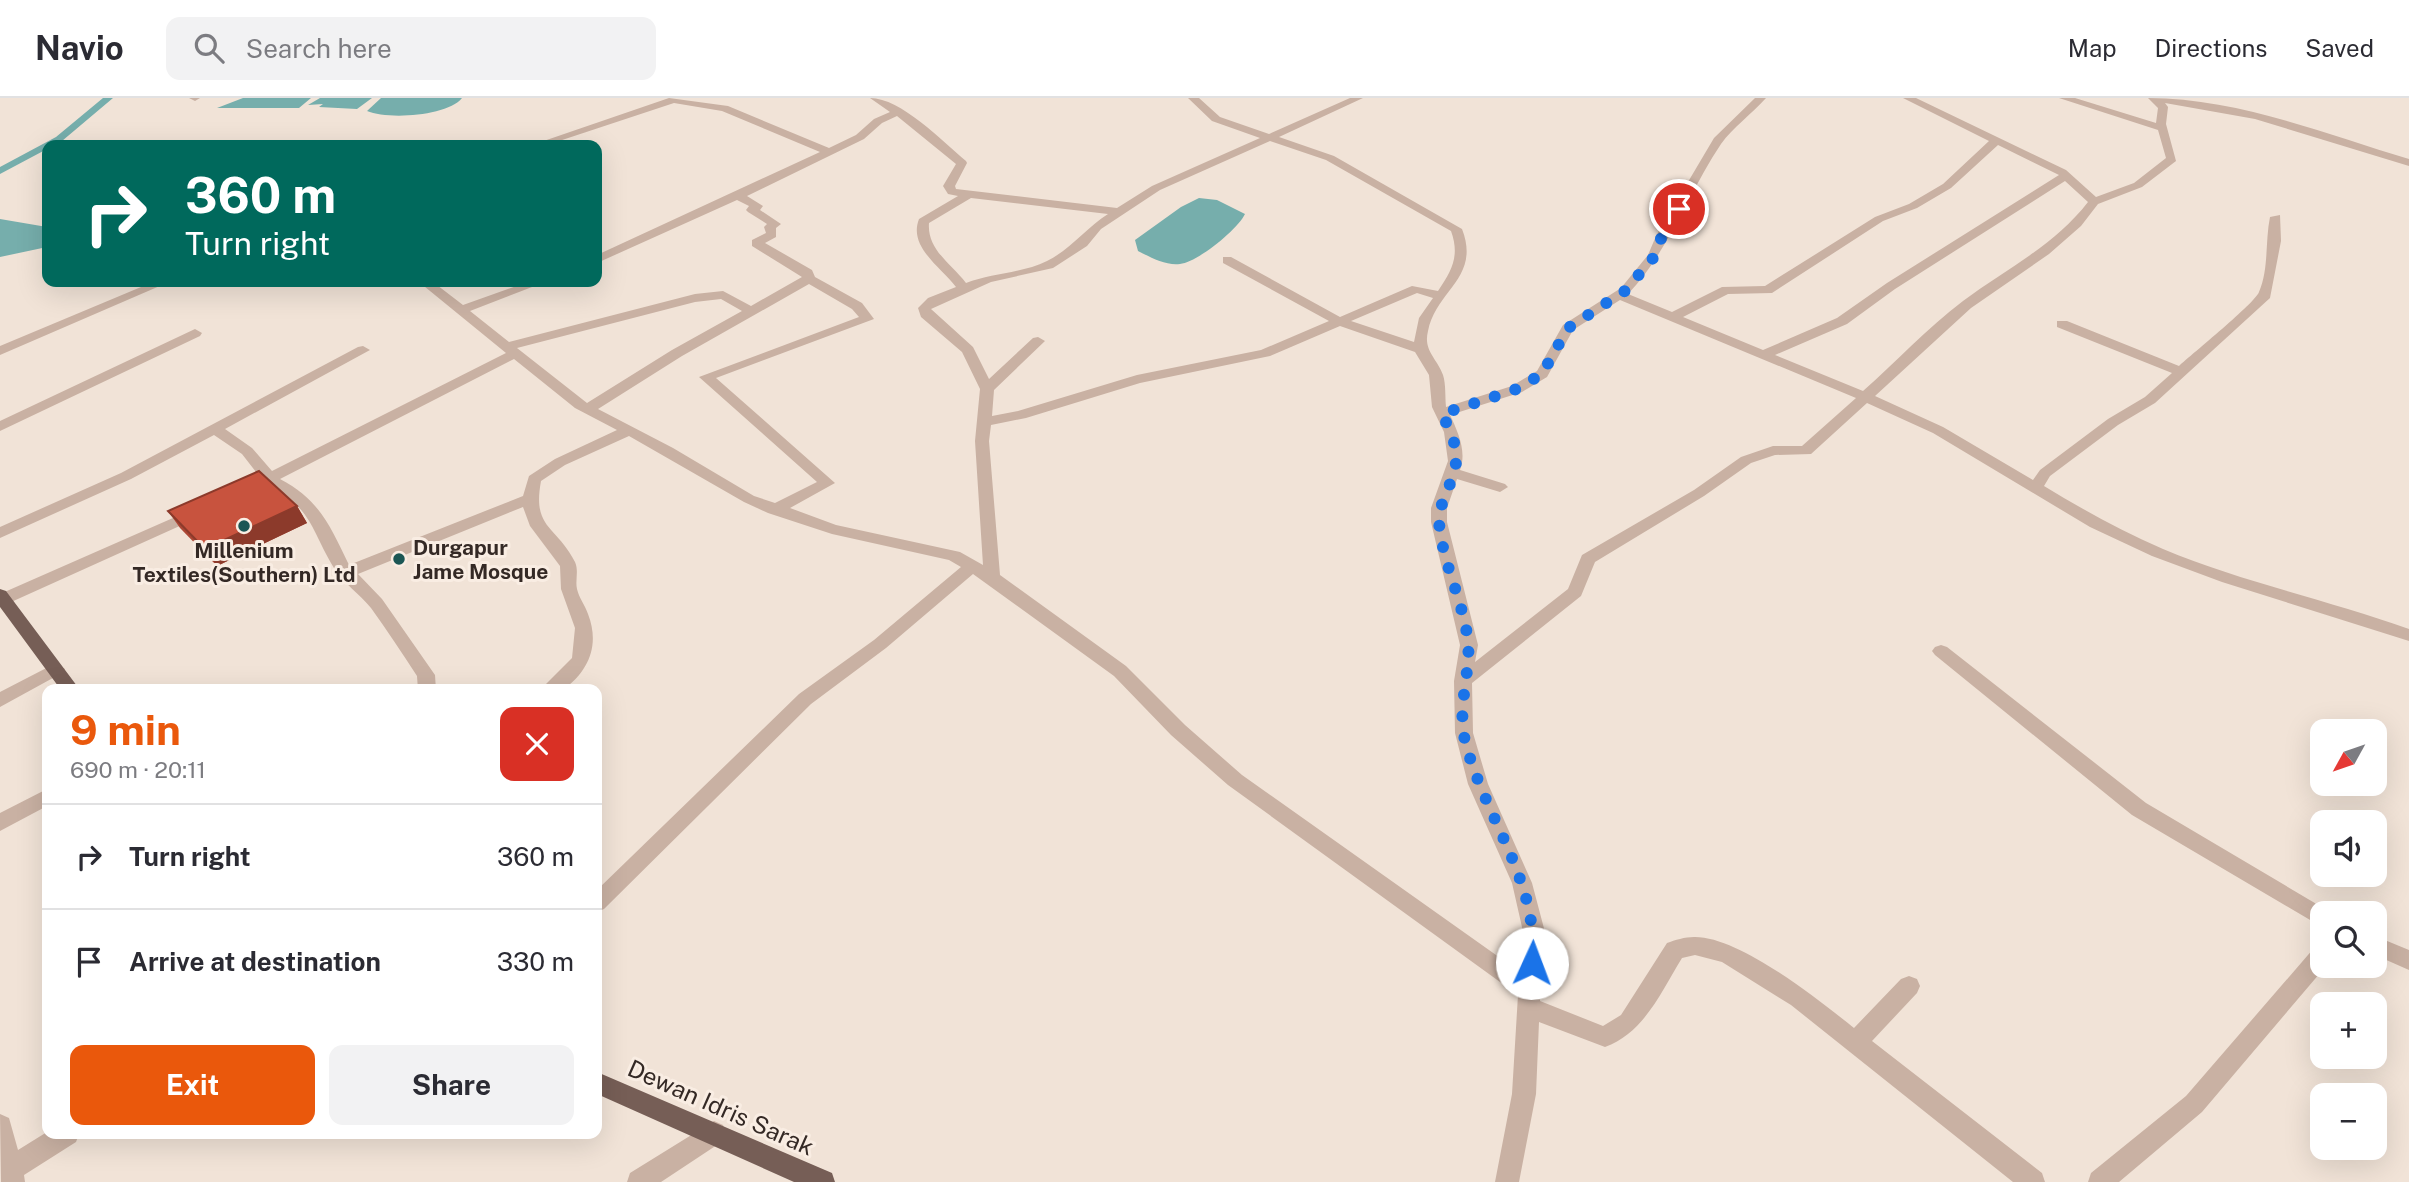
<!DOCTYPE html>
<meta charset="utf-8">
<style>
body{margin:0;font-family:"Public Sans",sans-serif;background:#f2f2f3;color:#2b2b33;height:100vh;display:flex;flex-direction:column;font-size:26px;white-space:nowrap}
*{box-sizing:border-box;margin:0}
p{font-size:23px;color:#7c7c81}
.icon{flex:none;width:38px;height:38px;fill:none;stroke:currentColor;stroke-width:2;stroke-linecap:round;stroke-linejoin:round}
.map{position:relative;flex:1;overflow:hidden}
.sheet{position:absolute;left:42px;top:586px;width:560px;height:455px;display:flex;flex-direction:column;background:#fff;border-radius:14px;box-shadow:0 7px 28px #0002}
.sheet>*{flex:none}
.banner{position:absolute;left:42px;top:42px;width:560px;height:147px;border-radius:14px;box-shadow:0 7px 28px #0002;background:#00695c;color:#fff;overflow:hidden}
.needle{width:46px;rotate:230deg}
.buttons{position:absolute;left:2310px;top:621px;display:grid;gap:14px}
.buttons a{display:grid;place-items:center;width:77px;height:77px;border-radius:14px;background:#fff;box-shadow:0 7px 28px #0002;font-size:35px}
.pin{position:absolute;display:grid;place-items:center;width:60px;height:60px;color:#fff;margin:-30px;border:4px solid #fff;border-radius:50%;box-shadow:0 2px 7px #0007}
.me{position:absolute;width:77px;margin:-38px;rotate:2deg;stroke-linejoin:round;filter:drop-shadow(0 0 5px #0008)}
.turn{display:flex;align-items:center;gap:24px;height:147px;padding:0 28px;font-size:32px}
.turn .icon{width:91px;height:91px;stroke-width:2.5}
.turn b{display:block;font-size:49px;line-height:60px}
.round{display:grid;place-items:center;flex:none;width:74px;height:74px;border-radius:14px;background:#f2f2f3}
.overview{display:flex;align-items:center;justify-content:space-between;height:119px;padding:0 28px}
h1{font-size:42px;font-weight:700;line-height:52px;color:#ea580c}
.button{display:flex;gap:14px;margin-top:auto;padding:14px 28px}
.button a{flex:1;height:80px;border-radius:14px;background:#ea580c;color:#fff;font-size:28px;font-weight:700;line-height:80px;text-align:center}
.button a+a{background:#f2f2f3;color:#2b2b33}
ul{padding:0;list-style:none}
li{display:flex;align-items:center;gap:21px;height:105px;padding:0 28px;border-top:2px solid #e1e1e2}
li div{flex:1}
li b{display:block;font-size:26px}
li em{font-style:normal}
header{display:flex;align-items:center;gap:42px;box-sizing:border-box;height:98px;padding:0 35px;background:#fff;border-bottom:2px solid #e1e1e2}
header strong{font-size:33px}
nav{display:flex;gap:38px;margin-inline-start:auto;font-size:24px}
.search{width:490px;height:63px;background:#f2f2f3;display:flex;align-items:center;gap:18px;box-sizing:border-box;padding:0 24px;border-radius:14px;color:#7c7c81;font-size:26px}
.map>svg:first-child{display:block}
.water{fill:#76aeac}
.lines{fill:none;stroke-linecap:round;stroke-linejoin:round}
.canal{fill:#76aeac;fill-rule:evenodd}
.minor{fill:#c9b1a3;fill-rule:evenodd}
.major{fill:#765e56;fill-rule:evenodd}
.wall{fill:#ac4735}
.shaded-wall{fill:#8c3a2b}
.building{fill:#c8533e;stroke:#8c3a2b;stroke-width:2}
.route{stroke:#1a73e8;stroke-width:12;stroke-dasharray:0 21.6}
.poi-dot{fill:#1b5654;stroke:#f9ede3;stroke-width:2.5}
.labels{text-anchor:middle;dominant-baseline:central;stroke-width:6;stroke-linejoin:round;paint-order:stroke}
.poi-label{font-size:21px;font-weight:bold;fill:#342925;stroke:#f9ede3;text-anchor:start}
.near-street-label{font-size:24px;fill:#342925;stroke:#f9ede3}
</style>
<header>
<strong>Navio</strong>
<div class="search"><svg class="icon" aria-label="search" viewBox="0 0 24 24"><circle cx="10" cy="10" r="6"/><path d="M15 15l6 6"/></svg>Search here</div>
<nav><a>Map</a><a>Directions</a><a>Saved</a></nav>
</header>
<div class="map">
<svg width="2409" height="1084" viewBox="0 0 2409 1084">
<rect width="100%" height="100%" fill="#f1e3d7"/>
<path class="water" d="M243,0h68l-12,10h-82z
M320,0h52l-15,11 -38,-2 4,-3 -15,1z
M381,0h81c-14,18 -74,22 -95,13z
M1199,100l18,2 28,14c-7,15 -47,48 -65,50 -14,2 -30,-7 -42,-13l-3,-11 46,-33z
M0,121l47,8v20l-47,10z"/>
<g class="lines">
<path class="canal" d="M103,0h10l-51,43 -7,4h-8v4l-47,25v-7l56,-30z"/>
<path class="minor" d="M189,0h11l-5,3z
M669,0l59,8 101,42 27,-13 18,-16 16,-7 -20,-14c31,0 72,43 96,63l1,2 -12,23 1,3 161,19 35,-22 108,-48 -48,-17 -24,-23h11l21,19 49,17 81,-36h13l-84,39 55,19 128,73c19,49 -26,61 -34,102 -5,20 9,27 15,44 3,9 2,22 3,32l66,-21 25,-15 26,-46 58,-37 27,-33 8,-19 58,-98 41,-40h11c-14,16 -33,29 -45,46 -33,49 -52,107 -93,150l44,18 50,-25 43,-1 110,-69 34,-13 34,-20 46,-43 -86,-43h13l150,72 30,27 38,-14 32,-25 -8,-28 -99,-32h16l81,25 2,-15 -10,-10c89,0 177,36 261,61v7l-154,-47 -90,-16 3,4 -2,17 10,37 -34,26 -44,17 -17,22 -32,28 -78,54 -96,88 68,31 90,53 7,-10 68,-51 37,-22 27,-24 -115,-46v-6h10l112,45c13,-12 76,-63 80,-74 10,-23 6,-51 11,-75l10,-2 1,26 -11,57 -115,105 -37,22 -68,51 -6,10c38,23 77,45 119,63 79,33 165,51 246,80v12l-187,-59 -70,-26 -62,-29 -157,-94 -66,-30 -56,51 -36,1 -24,8 -47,33 -109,66 -14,34 -109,87 1,50 15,51 44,99 14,53 -6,65 63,25 18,-11 46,-72c8,-3 18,-6 27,-6 45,-1 125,63 160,91l47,-49 8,-3 8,3 3,7 -3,7 -45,48 170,132 3,9h-32l-222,-177 -69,-43 -27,-7 -13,3c-21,34 -38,75 -77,89l-66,-25 -3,72 -17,88h-24l17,-88 6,-99 -290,-210 -57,-50 -57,-59 -141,-102 -87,74 -75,56 -207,205 -7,3v-22l202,-196 75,-54 87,-73 -12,-7 -117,-26 -64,-21 -24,-11 -115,-66 -64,29 -24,16c-9,48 15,44 34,81 4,9 0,18 2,27 2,9 8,16 11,25 12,31 1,57 -25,76h-23l32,-32 3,-30 -14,-39 -1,-23 -30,-40 -7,-19 -165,67 24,25 53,76 1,15h-18l-1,-14c-15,-23 -30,-46 -46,-68 -11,-14 -28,-25 -37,-40 -24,-40 -21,-58 -65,-83l-18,8h-10l-3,-3 22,-13 -18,-23 -28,-19 -83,44 -131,59v-11l121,-54 237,-126 5,-1 7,4 -145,79 27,19 20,23 234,-118 -87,-71h14l30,23 65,-23h17l-75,29 39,31 186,-48 28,-3 28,15 51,-29 -50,-31v-6l14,-7 -2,-6 3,-3 -19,-12 -2,-2 3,-4 -12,-6 -140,63v-8l223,-103 -98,-41 -48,-8 -127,42h-15zM897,18l59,48 -13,22 5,8 10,2 -39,23c-11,28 22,48 37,68l-28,11 -10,10 3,9 41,35 18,37 -5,52 8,124 -23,-13 -124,-27 -46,-17 45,-25 -119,-105 158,-59 -12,-16 -47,-26 -3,-7 -47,-27 11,-6v-9l5,-4 -21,-14 3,-4 -16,-10 117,-57 18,-16zM1270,43l56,19 125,71c9,25 1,39 -13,60l-26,-5 -72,31 -109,-60h-8v6l106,58 -68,29 -124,25 -119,36 -26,5 2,-26 51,-49 -7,-4 -5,1 -44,41 -16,-32 -42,-38 60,-27 62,-14 34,-22 14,-17 59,-39zM1998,47l61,30 -172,108 -50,35 -74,32 -80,-33 45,-23 44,-1 111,-72 34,-13 34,-20zM2065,83l23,21c-34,44 -82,67 -125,99 -36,27 -67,61 -100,90l-88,-36 72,-31 48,-35zM971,100l137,16c-22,14 -37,35 -61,47 -24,12 -55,12 -81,22 -15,-20 -39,-33 -37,-60zM809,186l43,25 7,8 -160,60 118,105 -42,21 -21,-7 -81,-48 -75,-39 84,-53zM1417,195l16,5 -14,20 -5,24 -63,-21zM721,201l21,12 -70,39 -85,53 -70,-55 178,-46zM1620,202l236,98 -54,48h-29l-32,11 -47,33 -112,65 -14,34 -93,73 3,-17 -31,-123v-14l10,-29 43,13 8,-5 -3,-3 -45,-14c7,-18 -2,-38 -10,-55l72,-23 25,-15 26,-47zM1340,228l75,26 14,23 3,32 12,25 4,29 -17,47v14l29,123 -6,36 1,52 13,51 44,99 12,53 -4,36 -278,-197 -57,-50 -59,-59 -126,-91 -11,-134 2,-16 35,-7 114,-35 130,-27zM514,261l61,49 42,22 -62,29 -26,17 -6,20 -174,69c-19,-39 -29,-65 -69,-86z
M153,184h16l-169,73v-9z
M195,231l7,4 -2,3 -200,95v-10z
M198,409l6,2 2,3 -2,3 -195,88 -9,1v-10z
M1941,547l6,2 199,156 184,109 -8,2v13l-190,-112 -197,-160 -3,-4 3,-4z
M56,565l9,6 -3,4 -62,34v-15z
M47,691v17l-47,25v-18z
M2375,838l34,14v20l-34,-15z
M2322,848v20h4l-124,146 -83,70h-31l3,-9 95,-77 128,-148z
M0,1016l9,4 9,32 29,-18 32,2 -3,8 -52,33 1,7h-24z
M714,1023l9,4 3,8 -3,8 -62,41h-34l3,-9z"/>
<path class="major" d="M0,491l6,2 74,99h-19l-61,-83z
M597,974l235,101 3,9h-41l-197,-88z"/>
</g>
<path class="wall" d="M297,408l10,17 -90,43 -37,-38 -12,-17z"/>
<path class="shaded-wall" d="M297,408l10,17 -90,43 -12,-17z"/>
<path class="building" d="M259,373l38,35 -92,43 -37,-38z"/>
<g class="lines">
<path class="route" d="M1532,865c9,-81 -51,-150 -68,-227 -6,-31 7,-67 4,-95 -5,-41 -26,-79 -29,-119 0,-22 15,-39 17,-60 2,-16 -7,-34 -14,-48l75,-25 25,-15 26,-46 57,-37 29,-34 8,-21 17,-27"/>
</g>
<g class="poi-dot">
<circle cx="244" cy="428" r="7"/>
<circle cx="399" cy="461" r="7"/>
</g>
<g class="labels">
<g class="poi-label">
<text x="413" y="449">Durgapur<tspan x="413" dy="24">Jame Mosque</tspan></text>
<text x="244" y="452" text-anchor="middle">Millenium<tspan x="244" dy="24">Textiles(Southern) Ltd</tspan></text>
</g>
<g class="near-street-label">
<text transform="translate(721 1009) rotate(24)">Dewan Idris Sarak</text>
</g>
</g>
</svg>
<div class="buttons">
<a><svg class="needle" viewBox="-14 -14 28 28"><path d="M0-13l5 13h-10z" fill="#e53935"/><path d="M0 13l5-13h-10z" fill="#7c7c81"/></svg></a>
<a><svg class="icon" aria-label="sound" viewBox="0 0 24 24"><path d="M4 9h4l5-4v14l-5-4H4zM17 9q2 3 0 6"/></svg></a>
<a><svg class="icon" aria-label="search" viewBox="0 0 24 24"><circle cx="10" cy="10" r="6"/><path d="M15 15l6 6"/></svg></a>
<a>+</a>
<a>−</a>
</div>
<div class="pin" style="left:1679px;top:111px;background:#d93025"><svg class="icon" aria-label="arrive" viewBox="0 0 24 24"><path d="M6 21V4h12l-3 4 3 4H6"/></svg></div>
<svg class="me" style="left:1532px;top:865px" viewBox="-20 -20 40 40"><circle r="19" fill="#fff"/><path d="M0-13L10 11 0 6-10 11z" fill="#1a73e8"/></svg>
<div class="banner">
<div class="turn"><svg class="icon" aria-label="right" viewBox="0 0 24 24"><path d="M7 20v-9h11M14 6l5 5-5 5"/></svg><div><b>360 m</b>Turn right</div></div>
</div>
<section class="sheet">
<div class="overview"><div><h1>9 min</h1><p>690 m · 20:11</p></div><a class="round" style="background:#d93025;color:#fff"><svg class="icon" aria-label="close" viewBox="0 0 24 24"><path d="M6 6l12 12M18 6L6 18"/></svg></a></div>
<ul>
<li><svg class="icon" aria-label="right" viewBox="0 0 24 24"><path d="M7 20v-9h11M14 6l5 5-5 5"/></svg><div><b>Turn right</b></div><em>360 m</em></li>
<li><svg class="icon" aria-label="arrive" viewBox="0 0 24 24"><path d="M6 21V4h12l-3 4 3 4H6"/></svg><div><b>Arrive at destination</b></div><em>330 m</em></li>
</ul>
<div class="button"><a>Exit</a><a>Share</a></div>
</section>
</div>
